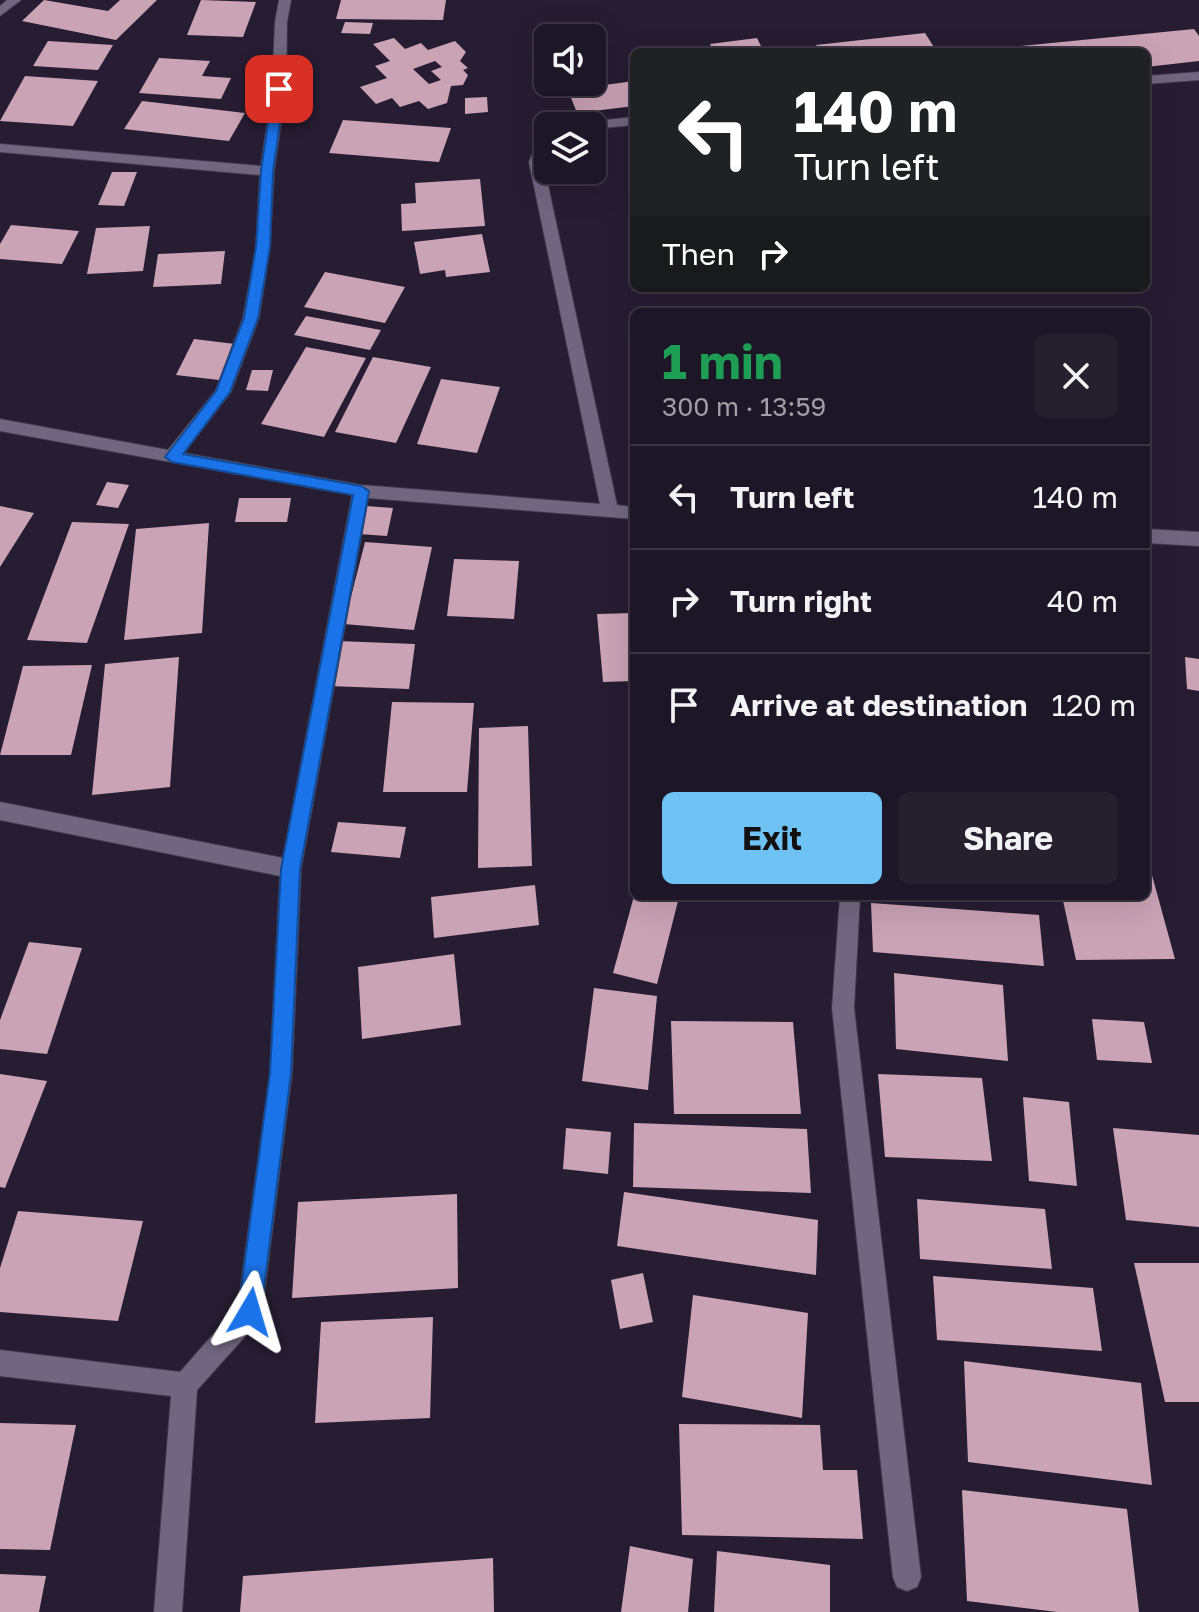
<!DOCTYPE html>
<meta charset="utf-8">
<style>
body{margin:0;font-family:"Golos Text",sans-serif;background:#251f2e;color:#f1f3f6;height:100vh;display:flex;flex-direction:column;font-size:30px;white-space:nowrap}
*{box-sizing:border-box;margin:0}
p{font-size:26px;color:#a09fa7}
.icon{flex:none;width:44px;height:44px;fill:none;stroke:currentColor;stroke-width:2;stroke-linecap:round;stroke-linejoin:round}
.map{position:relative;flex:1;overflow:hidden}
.drawer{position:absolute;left:630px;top:308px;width:520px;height:592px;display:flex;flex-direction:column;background:#1d1626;border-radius:12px;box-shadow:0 8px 32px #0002,0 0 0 2px #3b3543}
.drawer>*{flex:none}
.guide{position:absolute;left:630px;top:48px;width:520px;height:244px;border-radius:12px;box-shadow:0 8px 32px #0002,0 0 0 2px #3b3543;background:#202124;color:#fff;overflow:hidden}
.controls{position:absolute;left:534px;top:24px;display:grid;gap:16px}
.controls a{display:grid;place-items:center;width:72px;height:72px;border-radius:12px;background:#1d1626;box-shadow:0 8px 32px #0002,0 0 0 2px #3b3543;font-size:40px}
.pin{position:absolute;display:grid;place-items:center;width:68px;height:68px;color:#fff;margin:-34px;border-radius:16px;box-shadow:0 4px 12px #0006}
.me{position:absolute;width:88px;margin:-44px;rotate:7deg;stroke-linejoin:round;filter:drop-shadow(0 0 6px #0008)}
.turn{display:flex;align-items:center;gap:28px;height:168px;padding:0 32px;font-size:36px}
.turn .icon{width:104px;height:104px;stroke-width:2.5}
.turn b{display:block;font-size:56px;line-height:68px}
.then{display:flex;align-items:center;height:76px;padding:0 32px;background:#0003;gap:16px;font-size:30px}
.round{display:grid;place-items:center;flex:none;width:84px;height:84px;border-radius:12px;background:#251f2e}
.summary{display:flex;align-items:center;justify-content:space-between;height:136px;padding:0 32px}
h1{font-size:48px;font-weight:700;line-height:60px;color:#1e9e55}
.cta{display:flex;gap:16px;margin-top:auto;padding:16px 32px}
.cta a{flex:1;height:92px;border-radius:12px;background:#6fc2f4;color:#111;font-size:32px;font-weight:700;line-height:92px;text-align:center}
.cta a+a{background:#251f2e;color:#f1f3f6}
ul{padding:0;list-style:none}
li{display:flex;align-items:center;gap:24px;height:104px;padding:0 32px;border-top:2px solid #3b3543}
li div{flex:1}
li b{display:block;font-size:30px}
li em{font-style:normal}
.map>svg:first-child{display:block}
.building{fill:#caa3b5;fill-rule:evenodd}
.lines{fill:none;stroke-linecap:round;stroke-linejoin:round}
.street-casing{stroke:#41394b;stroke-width:2}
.street{fill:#716680;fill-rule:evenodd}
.route{fill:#1a73e8;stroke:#114b97;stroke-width:2}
</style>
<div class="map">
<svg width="1199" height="1612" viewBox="0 0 1199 1612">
<rect width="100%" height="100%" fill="#271d33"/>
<path class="building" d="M44,0l64,11 12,-11h37l-41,40 -94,-19z
M201,0l55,2 -13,35 -56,-2z
M341,0h105l-3,20 -107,-1z
M345,22l28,1 -3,11 -29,-1z
M1194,29l5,7v25l-53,6v-15h-152l-2,-3z
M925,33l12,19h-117l-4,-7z
M394,38l11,11 16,-6 7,7 27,-9 11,11 -6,9 8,7 -5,2 5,5 -5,10 -12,1 -4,17 -19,6 -9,-8 -19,6 -8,-9 -16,6 -16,-17 27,-9 -12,-12 15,-5 -17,-17zM435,61l7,6 -11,4 10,9 -12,4 -16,-15z
M757,38l7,14h-50l-4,-8z
M48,41l65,4 -15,25 -65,-4z
M159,58l51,3 -8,15 29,2 -10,21 -82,-6z
M25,76l73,5 -25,45 -73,-5z
M634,81v25l-57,7 -9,-23z
M487,97l1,15 -23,2v-16z
M142,101l103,12 -16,28 -105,-12z
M343,120l108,8 -12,34 -110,-9z
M112,172h25l-13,34 -26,-1z
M480,179l5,47 -83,5 -1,-27 15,-1 -1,-20z
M11,225l68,6 -17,33 -62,-5v-15z
M150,226l-7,45 -56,3 9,-46z
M482,234l8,38 -44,5 -1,-7 -25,4 -6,-32z
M225,251l-4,33 -68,3 5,-33z
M325,272l80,15 -20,36 -81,-16z
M306,316l75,14 -11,20 -76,-15z
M194,339l41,5 -16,36 -43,-5z
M306,347l60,11 -42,79 -63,-13z
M373,357l58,10 -35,76 -61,-11z
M252,370h21l-5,21 -22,-1z
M441,379l59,8 -23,66 -60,-9z
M107,482l22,3 -11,23 -22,-3z
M239,498h52l-4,24h-52z
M0,506l34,7 -34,54z
M366,506l27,2 -6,28 -28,-2z
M72,522l57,2 -42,119 -60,-3z
M209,523l-7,110 -78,7 12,-111z
M365,542l67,5 -18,83 -70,-6z
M454,559l65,2 -5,58 -67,-3z
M634,613v68l-31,1 -6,-68z
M337,641l78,3 -6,45 -81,-3z
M179,657l-9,130 -78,8 13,-131z
M1185,657l14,2v32l-12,-2z
M92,665l-21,90h-71l23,-89z
M392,702l82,1 -7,89h-84z
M528,726l4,140 -54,2 1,-140z
M338,822l68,5 -6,31 -69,-6z
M1147,857l28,102 -99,1 -14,-64h84z
M535,885l4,40 -105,13 -3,-41z
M634,896l45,1 -22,87 -44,-11z
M871,903l168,12 5,51 -171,-14z
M29,942l53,6 -35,106 -47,-5v-29z
M454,954l7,71 -99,14 -4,-72z
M894,973l109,12 5,76 -112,-12z
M594,988l63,8 -9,94 -66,-9z
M1092,1019l52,3 8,41 -55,-3z
M671,1021l122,1 8,92h-127z
M0,1074l47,7 -42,107 -5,-1z
M878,1074l104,4 10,83 -107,-4z
M1023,1097l46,5 8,84 -48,-5z
M634,1123l173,6 4,64 -178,-6z
M566,1128l45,4 -3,42 -45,-5z
M1113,1128l86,7v92l-73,-7z
M624,1192l194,28 -2,55 -199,-29z
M457,1194l1,94 -166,10 6,-96z
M917,1199l128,10 7,60 -132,-10z
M18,1211l125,10 -25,100 -118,-9v-44z
M1134,1263h65v139h-34z
M643,1273l10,49 -33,7 -9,-49z
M933,1276l160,12 9,63 -165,-11z
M693,1295l115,18 -6,105 -120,-21z
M433,1317l-3,101 -115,5 6,-101z
M964,1361l177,22 11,102 -184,-23z
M0,1423l76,2 -26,125 -50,-1z
M679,1424l141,1 3,45h34l6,69 -181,-4z
M962,1490l165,19 12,103h-82l-90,-11z
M630,1546l63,13 -5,53h-67z
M717,1551l113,14v47h-116z
M493,1558l1,54h-254l3,-36z
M0,1574l46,2 -7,36h-39z"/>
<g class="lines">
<g class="street-casing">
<path id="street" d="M7,0h14l-21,16v-10z
M279,0h12l-4,22 -1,67 -12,82 -4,76 -11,71 -28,74 -47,61 177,32 239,19 -71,-342 8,-19 11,-5 -5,24 74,343 17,2v12l-266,-21 -67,371 -9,204 -30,239 -3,9 -62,69 -15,222h-28l17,-216 -171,-20v-26l180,22 58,-66 32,-233 10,-197 -280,-56v-18l283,56 69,-363 -352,-64v-12l168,31 48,-60 27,-72 13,-71 4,-72 -260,-23v-8l261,22 11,-77 3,-67z
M1199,72v8l-53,4v-8z
M634,117v8l-42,4v-3h-13l7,-4z
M1146,529l53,3v14l-53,-3z
M840,896h20l-6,112 67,569 -4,10 -10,4 -10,-4 -4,-10 -61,-569z"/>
</g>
<use href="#street" class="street"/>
</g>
<path class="route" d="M279,85l6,4 -12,82 -3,76 -12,71 -28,74 -47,62 178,32 8,5 -69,378 -9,204 -30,239 -3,8 -8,3 -8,-3 -4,-8 32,-239 11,-204 72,-374 -181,-33 -7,-5 51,-66 28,-73 12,-71 5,-76 12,-82z"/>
</svg>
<div class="controls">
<a><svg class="icon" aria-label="sound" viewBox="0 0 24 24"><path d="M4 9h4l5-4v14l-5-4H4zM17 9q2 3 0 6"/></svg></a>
<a><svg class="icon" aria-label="layers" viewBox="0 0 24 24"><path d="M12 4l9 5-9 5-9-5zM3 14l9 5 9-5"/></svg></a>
</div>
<div class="pin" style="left:279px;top:89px;background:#d93025"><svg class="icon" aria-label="arrive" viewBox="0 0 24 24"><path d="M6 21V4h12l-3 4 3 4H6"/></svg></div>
<svg class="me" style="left:250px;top:1312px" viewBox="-20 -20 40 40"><path d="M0-17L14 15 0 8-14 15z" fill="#1a73e8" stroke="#fff" stroke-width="4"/></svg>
<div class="guide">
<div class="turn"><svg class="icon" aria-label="left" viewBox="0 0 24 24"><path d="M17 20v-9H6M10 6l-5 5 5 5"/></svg><div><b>140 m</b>Turn left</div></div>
<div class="then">Then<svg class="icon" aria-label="right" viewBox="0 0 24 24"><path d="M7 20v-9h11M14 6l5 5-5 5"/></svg></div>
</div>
<section class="drawer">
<div class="summary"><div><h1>1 min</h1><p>300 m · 13:59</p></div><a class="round"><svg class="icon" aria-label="close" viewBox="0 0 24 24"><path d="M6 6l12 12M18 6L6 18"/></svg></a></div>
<ul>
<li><svg class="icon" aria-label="left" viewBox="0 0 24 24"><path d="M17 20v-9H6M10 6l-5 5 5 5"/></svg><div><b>Turn left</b></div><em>140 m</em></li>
<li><svg class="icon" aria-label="right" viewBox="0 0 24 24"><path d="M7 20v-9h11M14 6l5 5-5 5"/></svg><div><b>Turn right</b></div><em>40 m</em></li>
<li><svg class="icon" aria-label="arrive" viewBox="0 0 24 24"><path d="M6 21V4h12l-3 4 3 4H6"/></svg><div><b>Arrive at destination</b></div><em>120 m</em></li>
</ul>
<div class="cta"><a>Exit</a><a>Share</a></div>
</section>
</div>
